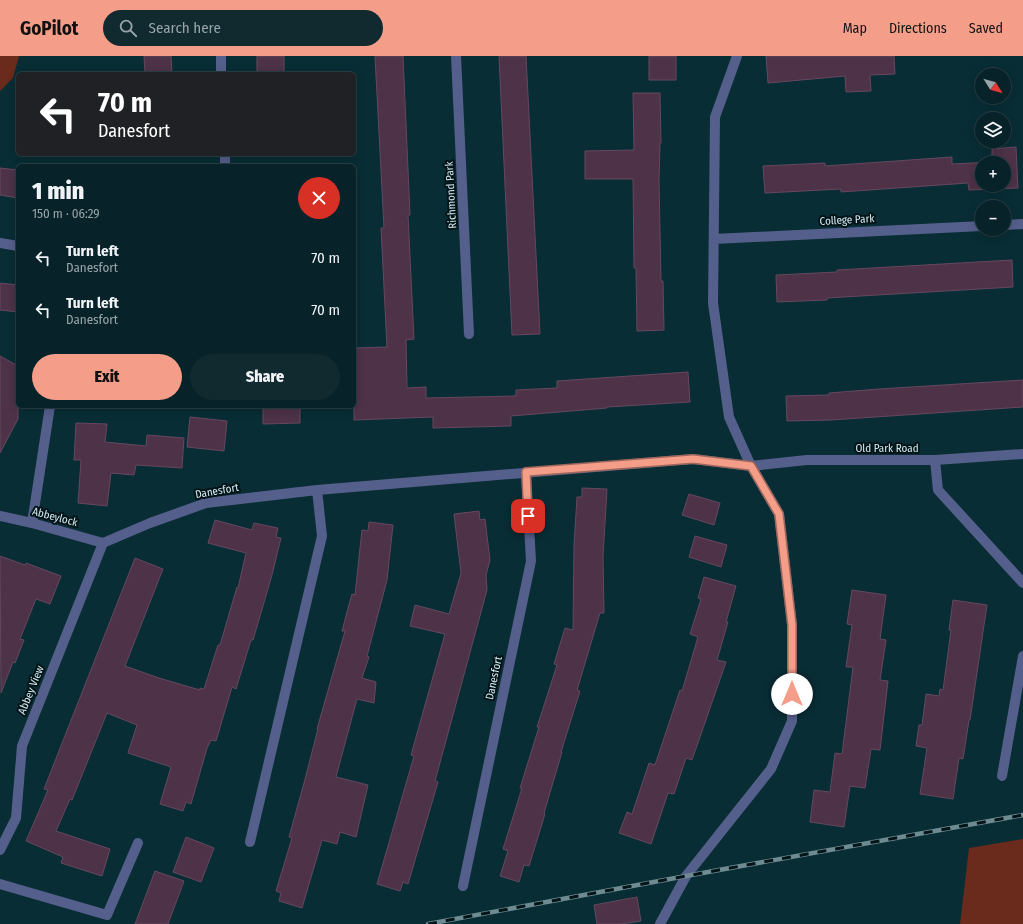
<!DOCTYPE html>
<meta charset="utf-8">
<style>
body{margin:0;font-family:"Fira Sans Condensed",sans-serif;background:#102a30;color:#f1f3f6;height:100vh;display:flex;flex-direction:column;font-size:15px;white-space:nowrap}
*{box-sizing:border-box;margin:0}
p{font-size:13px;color:#98a4a8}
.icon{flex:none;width:22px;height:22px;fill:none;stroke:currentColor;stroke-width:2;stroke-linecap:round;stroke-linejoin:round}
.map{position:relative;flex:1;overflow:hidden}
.drawer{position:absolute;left:16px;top:108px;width:340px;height:244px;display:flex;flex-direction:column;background:#072228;border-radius:6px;box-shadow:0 2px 10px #0003,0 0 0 1px #283f45}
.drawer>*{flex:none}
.hud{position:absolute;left:16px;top:16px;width:340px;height:84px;border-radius:6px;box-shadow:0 2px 10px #0003,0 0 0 1px #283f45;background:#202124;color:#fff;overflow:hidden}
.needle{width:26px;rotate:127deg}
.controls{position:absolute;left:975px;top:12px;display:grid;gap:8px}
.controls a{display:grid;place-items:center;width:36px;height:36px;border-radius:50%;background:#072228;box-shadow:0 2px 10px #0003,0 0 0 1px #283f45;font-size:20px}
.pin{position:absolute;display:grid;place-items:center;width:34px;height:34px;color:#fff;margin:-17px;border-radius:8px;box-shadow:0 2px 6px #0006}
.me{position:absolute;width:44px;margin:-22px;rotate:0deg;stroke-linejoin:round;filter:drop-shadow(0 0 3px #0008)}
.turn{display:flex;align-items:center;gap:14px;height:84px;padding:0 16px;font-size:18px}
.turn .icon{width:52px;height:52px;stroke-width:2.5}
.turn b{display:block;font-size:28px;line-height:34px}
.round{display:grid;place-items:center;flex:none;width:42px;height:42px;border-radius:21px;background:#102a30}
.overview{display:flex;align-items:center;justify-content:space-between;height:68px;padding:0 16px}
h1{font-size:24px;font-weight:800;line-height:30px}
.button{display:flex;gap:8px;margin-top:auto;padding:8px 16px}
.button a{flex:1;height:46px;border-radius:24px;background:#f49e8a;color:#111;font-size:16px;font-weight:800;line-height:46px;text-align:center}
.button a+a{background:#102a30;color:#f1f3f6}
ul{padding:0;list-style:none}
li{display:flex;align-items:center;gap:12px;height:52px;padding:0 16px}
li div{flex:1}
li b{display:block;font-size:15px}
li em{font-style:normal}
header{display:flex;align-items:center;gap:24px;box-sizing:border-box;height:56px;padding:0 20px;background:#f49e8a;color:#111}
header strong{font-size:19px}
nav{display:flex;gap:22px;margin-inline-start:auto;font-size:14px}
.search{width:280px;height:36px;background:#102a30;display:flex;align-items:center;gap:10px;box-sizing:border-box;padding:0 14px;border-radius:22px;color:#98a4a8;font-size:15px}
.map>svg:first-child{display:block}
.green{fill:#6a2a1c}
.building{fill:#4d3248;stroke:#65485f;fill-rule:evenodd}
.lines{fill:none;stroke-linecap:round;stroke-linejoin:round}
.minor{stroke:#555f8b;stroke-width:10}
.rail-casing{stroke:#6d8b91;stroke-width:4.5}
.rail{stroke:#031418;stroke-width:3;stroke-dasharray:9;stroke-linecap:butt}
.route-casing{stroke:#9f675a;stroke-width:10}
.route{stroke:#f49e8a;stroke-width:7}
.labels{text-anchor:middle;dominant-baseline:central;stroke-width:4;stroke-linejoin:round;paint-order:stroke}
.street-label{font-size:11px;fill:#d3ebf0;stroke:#031418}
</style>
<header>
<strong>GoPilot</strong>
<div class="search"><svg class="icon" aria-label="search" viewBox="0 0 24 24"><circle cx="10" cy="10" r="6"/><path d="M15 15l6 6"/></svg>Search here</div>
<nav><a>Map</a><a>Directions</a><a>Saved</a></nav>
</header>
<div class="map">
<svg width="1023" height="868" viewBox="0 0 1023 868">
<rect width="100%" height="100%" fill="#092d35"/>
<path class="green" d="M0,0h19l-6,22 -13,13z
M1023,783v85h-63l9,-76z"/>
<path class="building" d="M144,0h27l1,18h-27z
M257,0h27v18h-27z
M375,0h28l7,159h-2l6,124 -8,1 1,48 19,-1v11l90,-2v-6l41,-2v-7l131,-9 2,30 -83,5v1l-96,8v10l-78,2v-11l-79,3v-72l33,-1 -6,-119h3z
M499,0h27l14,278 -28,1z
M649,0h27v24h-27z
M766,0h128l1,18 -25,1 1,16 -25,1 -1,-16 -77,7z
M633,37h27l1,50h-1l-1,37 2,101h2l1,49 -27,1 -1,-63h-2l-1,-89h-48v-28l49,-1z
M1016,91l2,41 -49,2 -1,-7 -127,9v-3l-76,4 -2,-27 62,-3v3l127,-9v7l40,-2v-13zM982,107h22v22h-22z
M0,112l18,2v28l-18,-3z
M1012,204l1,27 -186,11v2l-50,2 -1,-27 61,-3v-2z
M0,227l18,2v27l-18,-2z
M0,300l18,10v53l-18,34z
M1023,324v27l-192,13 -44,1 -1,-25 43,-1v-2l50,-4z
M263,350h37v17l-37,1z
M190,361l37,4 -3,30 -37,-4z
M76,367l31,1 -2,18 41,4 1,-11 37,3 -2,30 -46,-3 -2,10 -23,-2 -4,33 -29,-3 3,-43h-7z
M582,432l25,1 -4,68 1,56h-4l-23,77 3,1 -19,61h1l-18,61 1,1 -16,52 -5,-1 -5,17 -19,-6 8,-25 -5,-2 19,-61h-2l19,-61h-2l20,-62 -3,-1 11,-36 8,2 1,-85 3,-48h5z
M689,438l31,9 -6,22 -32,-10z
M479,455l1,9 5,-1 5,41 -4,15 1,15 -52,191 3,1 -30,102 -5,-2 -3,9 -23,-7 37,-128 -3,-1 34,-121 -35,-8 5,-21 34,9 12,-41 -7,-59z
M215,464l37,10 2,-7 24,5 -2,9 5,1 -9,37 -19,65h-2l-15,49 -4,-2 -16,54 -5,-1 -4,8 -16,56 -5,-2 -3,9 -23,-7 11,-37 -43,-14 9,-28 -30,-12 -35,87 -2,-1 -14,32 54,18 -8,27 -41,-13 2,-6 -37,-16 22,-51 -4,-1 91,-231 28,11 -38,97 34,12 41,12v-2l4,1 14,-44h2l17,-58 1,1 8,-35 -38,-10z
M369,466l24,3 -6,55 -20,76 2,1 -7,21 14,4 -2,21 -17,-4 -21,78 32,8 -12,52 -16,-5 -3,12 -15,-4 -20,68 -23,-7 2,-8 -5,-2 16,-53 -3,-1 15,-54 14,-54h-1l28,-98h-3l5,-19 5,-18 3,1 7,-65 6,1z
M695,480l32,9 -6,22 -32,-10z
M0,500l25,9 1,-2 35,13 -11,28 -14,-5 -16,40 4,1 -9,23 -2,-1 -12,31z
M704,521l32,9 -10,36h2l-11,38 9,2 -34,98 -6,-2 -12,36 -6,-1 -17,51 -32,-11 8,-21 5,2 17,-51 6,2 25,-75 2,1 16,-54 -8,-3 11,-35 -3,-1z
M852,534l34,5 -6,44 6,1 -6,40 8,1 -8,69 -9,-1 -6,39 -15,-2 -6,41 -34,-5 4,-32 16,2 5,-39 7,1 11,-87h-7l6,-42 -5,-1z
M953,544l34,5 -17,115h-1l-6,39 -4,-1 -6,41 -33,-5 7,-46 -11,-2 3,-21h3l4,-31 13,2 1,-7 3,1 8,-60h-2z
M186,781l28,11 -13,34 -28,-10z
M155,815l29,10 -16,43h-33z
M637,841l4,24 -20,3h-24l-3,-19z"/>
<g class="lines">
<path class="minor" d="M221,0v18
M456,0l13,278
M225,98v12
M1004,169l19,-1
M714,183l268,-13
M0,187l18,3
M935,404l3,30 85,93
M0,460l32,7 71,20
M32,467l18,-117
M103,487l47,-20 56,-20 111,-13 376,-31 58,7 56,-6h128l88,-6
M1002,720l21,-120
M250,786l72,-306 -5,-46
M0,794l16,-32 6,-72 81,-203
M0,828l107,31 31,-72
M463,830l68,-325 -5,-89
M660,868l26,-48 85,-107 21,-48v-96l-13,-111 -28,-48 -22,-49 -16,-114 2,-186 22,-61"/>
<g class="rail-casing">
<path id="rail" d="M428,868l258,-48 337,-61"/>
</g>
<use href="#rail" class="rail"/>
</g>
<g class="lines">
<g class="route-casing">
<path id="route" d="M528,460l-2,-44 167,-13 58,7 28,48 13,111v69"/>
</g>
<use href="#route" class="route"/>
</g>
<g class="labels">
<g class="street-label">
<text transform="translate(451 139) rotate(-93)">Richmond Park</text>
<text transform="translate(847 164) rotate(-3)">College Park</text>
<text x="887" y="392">Old Park Road</text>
<text transform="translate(217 435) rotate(-10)">Danesfort</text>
<text transform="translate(55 461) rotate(15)">Abbeylock</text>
<text transform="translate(494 622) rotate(-78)">Danesfort</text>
<text transform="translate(31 634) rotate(-68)">Abbey View</text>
</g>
</g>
</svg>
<div class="controls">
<a><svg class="needle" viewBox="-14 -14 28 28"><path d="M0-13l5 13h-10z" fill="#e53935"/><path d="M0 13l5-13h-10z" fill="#98a4a8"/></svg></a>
<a><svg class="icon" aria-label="layers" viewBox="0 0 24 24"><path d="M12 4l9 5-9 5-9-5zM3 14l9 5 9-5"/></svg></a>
<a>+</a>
<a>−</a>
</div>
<div class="pin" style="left:528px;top:460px;background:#d93025"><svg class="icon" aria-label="arrive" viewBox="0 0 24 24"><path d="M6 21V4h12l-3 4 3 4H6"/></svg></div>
<svg class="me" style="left:792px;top:638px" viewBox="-20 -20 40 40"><circle r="19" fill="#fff"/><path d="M0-13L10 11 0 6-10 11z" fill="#f49e8a"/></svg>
<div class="hud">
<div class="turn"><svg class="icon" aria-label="left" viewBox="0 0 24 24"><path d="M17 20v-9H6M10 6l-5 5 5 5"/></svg><div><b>70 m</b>Danesfort</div></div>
</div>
<section class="drawer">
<div class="overview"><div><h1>1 min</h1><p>150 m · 06:29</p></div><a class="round" style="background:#d93025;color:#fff"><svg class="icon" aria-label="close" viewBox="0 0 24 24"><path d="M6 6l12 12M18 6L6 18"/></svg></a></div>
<ul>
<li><svg class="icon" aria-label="left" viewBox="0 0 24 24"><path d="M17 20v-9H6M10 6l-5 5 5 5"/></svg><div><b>Turn left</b><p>Danesfort</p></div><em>70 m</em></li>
<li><svg class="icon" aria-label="left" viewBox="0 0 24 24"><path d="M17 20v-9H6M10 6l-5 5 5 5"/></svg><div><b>Turn left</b><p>Danesfort</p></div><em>70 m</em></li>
</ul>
<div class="button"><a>Exit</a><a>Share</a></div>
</section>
</div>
